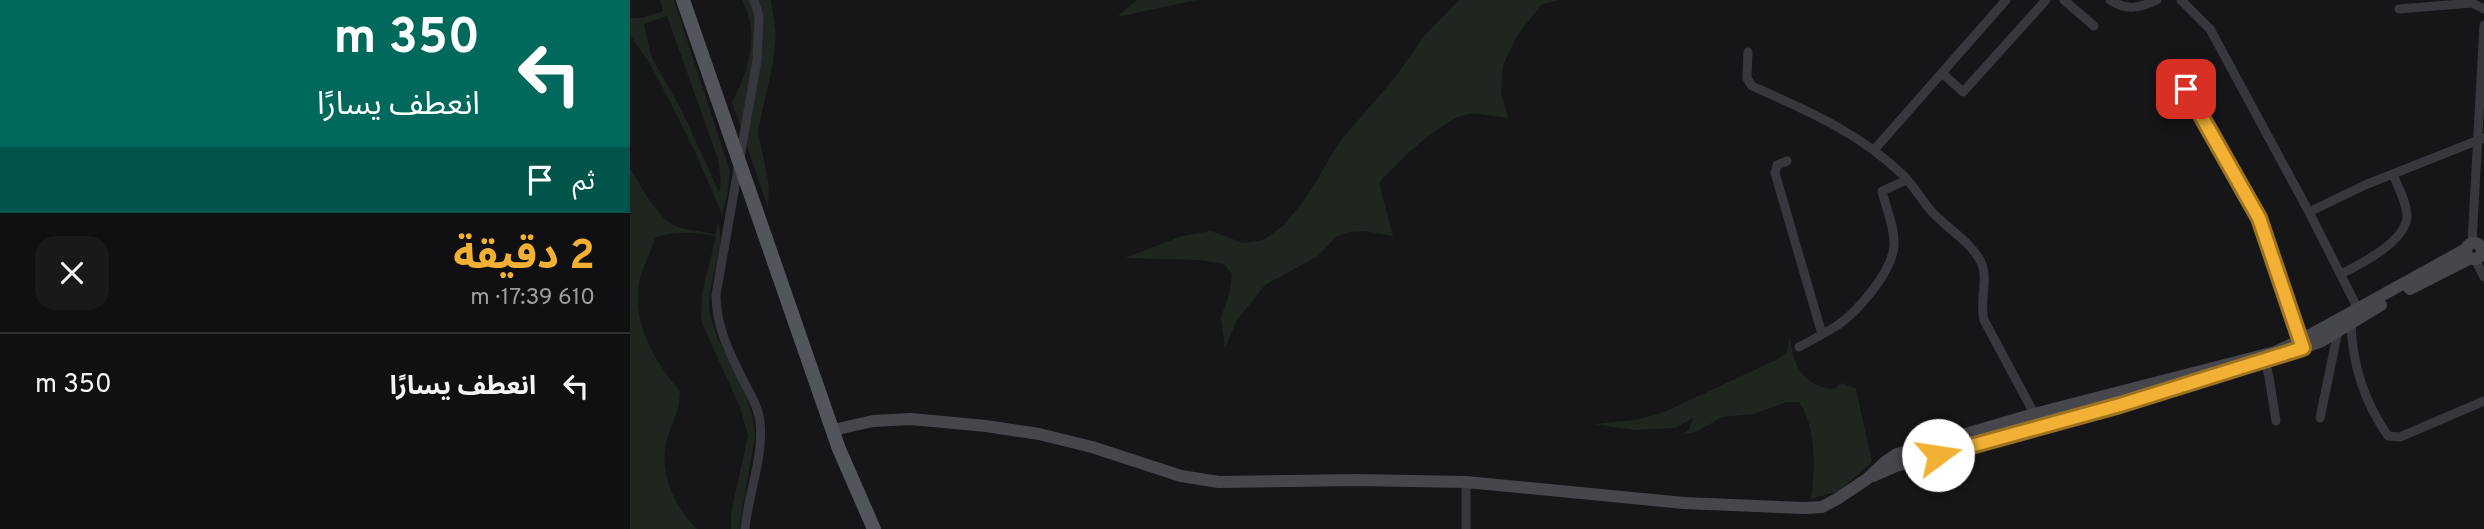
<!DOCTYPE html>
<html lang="ar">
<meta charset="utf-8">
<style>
body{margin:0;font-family:Overpass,"Noto Sans Arabic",sans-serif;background:#19191b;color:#f1f3f6;direction:rtl;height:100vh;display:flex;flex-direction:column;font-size:26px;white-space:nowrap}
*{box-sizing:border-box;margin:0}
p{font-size:23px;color:#9c9d9f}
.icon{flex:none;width:38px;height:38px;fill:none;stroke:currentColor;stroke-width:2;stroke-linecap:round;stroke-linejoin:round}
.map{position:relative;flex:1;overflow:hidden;direction:ltr}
.drawer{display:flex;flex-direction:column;background:#101012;width:630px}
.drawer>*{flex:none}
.banner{background:#00695c;color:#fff;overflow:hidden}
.pin{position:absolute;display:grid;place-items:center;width:60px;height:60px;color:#fff;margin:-30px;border-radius:14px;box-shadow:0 4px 10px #0006}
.me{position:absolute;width:77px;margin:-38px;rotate:76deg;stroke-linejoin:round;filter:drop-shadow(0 0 5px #0008)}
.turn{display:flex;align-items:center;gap:24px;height:147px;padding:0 35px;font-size:32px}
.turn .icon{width:91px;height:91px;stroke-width:2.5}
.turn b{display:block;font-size:49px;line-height:60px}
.then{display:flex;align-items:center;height:66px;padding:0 35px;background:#0003;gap:14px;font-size:26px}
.round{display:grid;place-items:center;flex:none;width:74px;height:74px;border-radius:21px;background:#19191b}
.head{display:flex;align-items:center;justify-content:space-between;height:119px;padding:0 35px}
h1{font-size:42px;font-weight:700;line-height:52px;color:#f2b134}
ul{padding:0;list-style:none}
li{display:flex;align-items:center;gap:21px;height:105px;padding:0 35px;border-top:2px solid #303032}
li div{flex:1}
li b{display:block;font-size:26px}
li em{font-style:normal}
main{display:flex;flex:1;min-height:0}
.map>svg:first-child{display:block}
.green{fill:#1e261f;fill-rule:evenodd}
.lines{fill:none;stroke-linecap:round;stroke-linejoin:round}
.street{stroke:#37383d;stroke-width:9}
.secondary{stroke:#45474d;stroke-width:12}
.primary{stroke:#53555c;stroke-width:14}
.route-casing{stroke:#9d7322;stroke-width:18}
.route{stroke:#f2b134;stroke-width:12}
</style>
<main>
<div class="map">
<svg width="1854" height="529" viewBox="0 0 1854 529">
<rect width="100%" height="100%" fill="#161618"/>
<path class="green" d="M30,0h14l56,171 -3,26 -5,17 -26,-60 -28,-56 -18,-34 -20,-29v-17h11l22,-7zM37,16l51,143 3,22 -2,11 -37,-81 -31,-55 -7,-32z
M112,0h29l5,35 -3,28 -15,68 11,54 -1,23 -36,-106c17,-31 28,-69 10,-102z
M507,0h60l-80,17z
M829,0h99l-17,5 -25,32 -13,29 -2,26 7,26c-12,-1 -32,-7 -44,-3 -26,8 -67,47 -85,68l14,53 -29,-5 -15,1 -13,5 -18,19 -53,29 -28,35 -12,29 -4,-32 8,-22 3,-21 -8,-10 -24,-4 -75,-2 57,-22 29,-5 32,12 20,-3 20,-14 23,-28 34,-57 54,-62 30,-43z
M0,168c10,17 29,53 48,59 12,4 25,4 37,8l3,-12c10,30 -14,61 -8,91 10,43 44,78 45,122l-16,93h-8v-16l17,-77 -8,-29 -39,-86 1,-28 14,-57c-22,-4 -39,-5 -60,1 -5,14 -12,27 -16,41 -10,42 14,83 40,113 -1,23 -7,28 -13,48 -9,33 7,67 30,90h-67z
M1160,336c2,28 13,51 44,53l8,-6 14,6 16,73 -33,29 -28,8c4,-30 6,-71 -12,-97h-12l-33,12 -32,3 -24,14 -16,4 7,-6 4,-11 -18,10 -41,2 -40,-6 41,-4 27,-7 116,-54 9,-7z"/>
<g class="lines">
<path class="street" d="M1434,0l30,26
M1480,0c16,11 30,8 47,0
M1551,0l29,29 99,183 51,101
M1769,9l73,-6 12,6
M1118,52l-1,26 5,8c56,25 106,46 151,89 11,11 19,26 30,38 15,16 37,28 48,49 8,16 -2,39 3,58l52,97
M1543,68l86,150 42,125
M1312,73l21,19 83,-92
M1244,150l132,-150
M1157,161l-10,4 -2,8 47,161
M1679,212l56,-27 119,-47
M1842,243l12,-218
M1845,259l9,18
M1711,274c20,-10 64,-32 66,-57 0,-14 -9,-30 -14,-43
M1721,322c1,41 14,81 37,114l12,1 84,-36
M1169,347c13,-7 26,-14 39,-22 20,-14 55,-54 56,-80 1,-17 -8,-37 -12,-54l25,-11
M1635,361l4,16 7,44
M1690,418l18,-87
M115,529c3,-35 19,-72 15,-107 -1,-14 -10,-28 -16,-40 -14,-28 -28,-55 -28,-87l41,-235 2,-44 -5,-16
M836,529v-47"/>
<path class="secondary" d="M1836 251a8 8 0 1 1 16 0a8 8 0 1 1-16 0Z
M1780,289l61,-31
M1656,354l36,-13 59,-36
M203,430l40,-9 38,-2 75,7 53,8 53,13 89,29 38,6 138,-2 109,2 218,21 121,5 17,-1 15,-8 30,-20 18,-17 12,-8 137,-40 241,-62 26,-12 165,-91
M1243,476l23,-10 224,-61 48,-16"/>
<path class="primary" d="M53,0l156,449 35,80"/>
</g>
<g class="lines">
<g class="route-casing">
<path id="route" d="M1308,455l182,-50 183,-57 -44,-130 -73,-129"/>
</g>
<use href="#route" class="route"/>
</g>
</svg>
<div class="pin" style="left:1556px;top:89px;background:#d93025"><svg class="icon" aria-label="arrive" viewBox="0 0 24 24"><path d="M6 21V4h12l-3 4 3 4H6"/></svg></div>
<svg class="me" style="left:1308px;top:455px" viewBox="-20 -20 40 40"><circle r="19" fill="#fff"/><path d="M0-13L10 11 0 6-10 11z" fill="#f2b134"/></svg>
</div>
<section class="drawer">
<div class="banner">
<div class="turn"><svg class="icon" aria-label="left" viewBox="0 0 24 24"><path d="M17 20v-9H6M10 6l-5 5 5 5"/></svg><div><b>350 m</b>انعطف يسارًا</div></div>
<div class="then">ثم<svg class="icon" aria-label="arrive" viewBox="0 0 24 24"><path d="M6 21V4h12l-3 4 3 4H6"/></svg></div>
</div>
<div class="head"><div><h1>2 دقيقة</h1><p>610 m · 17:39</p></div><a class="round"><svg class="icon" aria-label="close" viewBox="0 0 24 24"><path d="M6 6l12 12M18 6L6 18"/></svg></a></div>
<ul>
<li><svg class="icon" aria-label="left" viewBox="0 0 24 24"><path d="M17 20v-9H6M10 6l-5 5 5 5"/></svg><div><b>انعطف يسارًا</b></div><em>350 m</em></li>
</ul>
</section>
</main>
